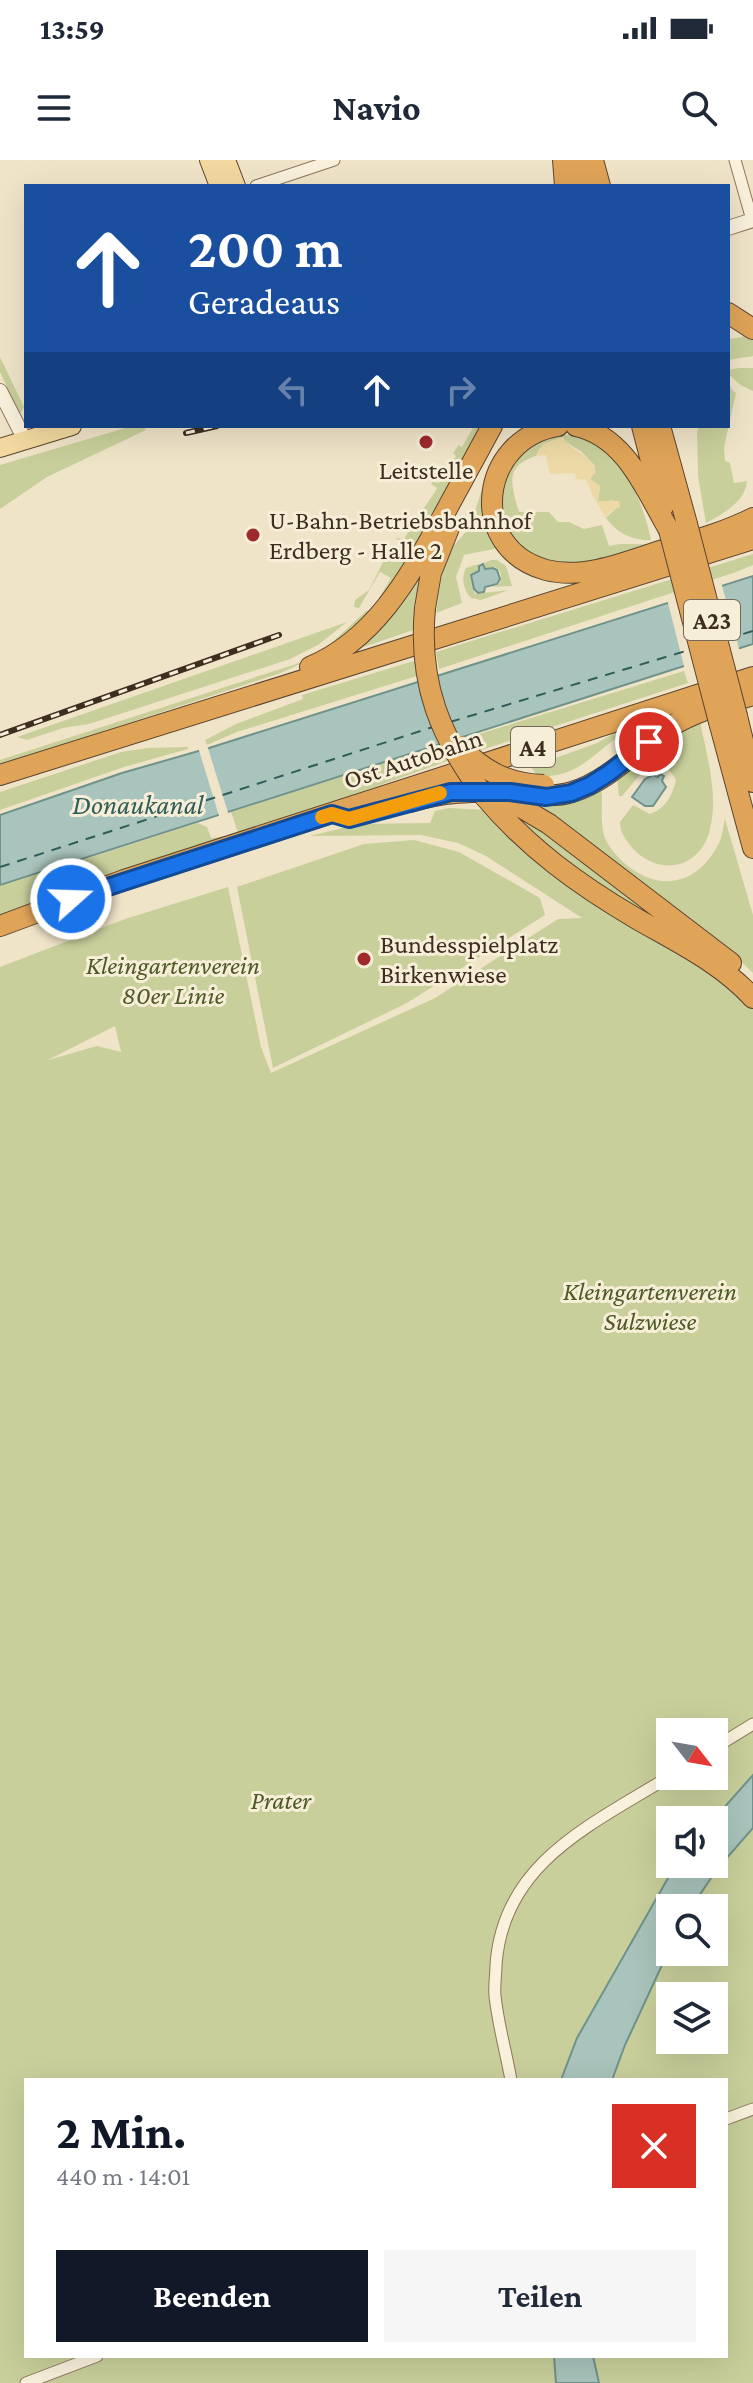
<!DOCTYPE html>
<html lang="de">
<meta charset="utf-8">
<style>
body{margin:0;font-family:"Crimson Pro",serif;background:#f6f6f7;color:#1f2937;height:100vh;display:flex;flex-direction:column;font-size:30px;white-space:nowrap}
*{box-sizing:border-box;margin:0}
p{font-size:26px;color:#747a83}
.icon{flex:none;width:44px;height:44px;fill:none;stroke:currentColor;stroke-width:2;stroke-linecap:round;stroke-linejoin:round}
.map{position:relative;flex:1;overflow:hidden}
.details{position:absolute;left:24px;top:1918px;width:704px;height:280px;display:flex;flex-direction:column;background:#fff;border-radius:0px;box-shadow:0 8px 32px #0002}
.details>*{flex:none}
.top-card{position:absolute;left:24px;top:24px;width:706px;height:244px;border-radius:0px;box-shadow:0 8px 32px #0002;background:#1a4fa0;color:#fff;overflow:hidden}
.needle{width:52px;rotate:121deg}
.fabs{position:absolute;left:656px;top:1558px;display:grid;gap:16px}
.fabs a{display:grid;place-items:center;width:72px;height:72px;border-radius:0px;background:#fff;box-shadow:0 8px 32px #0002;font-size:40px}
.pin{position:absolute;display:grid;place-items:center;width:68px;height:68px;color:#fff;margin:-34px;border:4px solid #fff;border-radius:50%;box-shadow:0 2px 8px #0007}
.me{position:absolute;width:88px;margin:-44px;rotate:70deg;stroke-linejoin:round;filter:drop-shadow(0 0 6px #0008)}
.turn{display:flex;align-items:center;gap:28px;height:168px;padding:0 32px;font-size:36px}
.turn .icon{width:104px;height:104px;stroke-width:2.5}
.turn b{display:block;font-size:56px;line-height:68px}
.lanes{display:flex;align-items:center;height:76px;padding:0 32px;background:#0003;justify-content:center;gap:40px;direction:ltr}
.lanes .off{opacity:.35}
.round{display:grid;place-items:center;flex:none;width:84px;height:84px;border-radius:0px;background:#f6f6f7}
.headline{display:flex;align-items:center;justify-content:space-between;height:136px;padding:0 32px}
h1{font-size:48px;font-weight:700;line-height:60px;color:#111827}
.action{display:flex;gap:16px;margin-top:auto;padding:16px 32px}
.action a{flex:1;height:92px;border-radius:0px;background:#111827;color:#fff;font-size:32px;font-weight:700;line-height:92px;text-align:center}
.action a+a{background:#f6f6f7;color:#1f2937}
.status{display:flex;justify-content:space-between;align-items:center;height:56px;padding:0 40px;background:#fff;direction:ltr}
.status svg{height:22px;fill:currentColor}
header{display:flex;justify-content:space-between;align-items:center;height:104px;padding:0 32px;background:#fff;font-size:36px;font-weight:700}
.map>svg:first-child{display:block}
.green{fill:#c9cf9b;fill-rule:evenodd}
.sand{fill:#ecd9a5}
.water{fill:#a9c4bc;stroke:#6f938a;stroke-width:2}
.pier{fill:#f0e4c8}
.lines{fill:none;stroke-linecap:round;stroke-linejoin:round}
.ferry{stroke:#2f5d5a;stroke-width:2;stroke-dasharray:10 8;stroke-linecap:butt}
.minor-casing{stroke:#8d765c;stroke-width:13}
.tertiary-casing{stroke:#8d765c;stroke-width:16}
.primary-casing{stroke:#5b4430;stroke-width:20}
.motorway-casing{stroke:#5b4430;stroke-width:22}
.minor{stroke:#faf1dc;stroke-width:11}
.tertiary{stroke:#faf1dc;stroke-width:14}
.primary{stroke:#f3d9a0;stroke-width:18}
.motorway{stroke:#e0a458;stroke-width:20}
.rail-casing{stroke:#3d2e20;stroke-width:6}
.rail{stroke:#f7eed8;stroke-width:3;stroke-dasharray:9;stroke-linecap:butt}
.motorway-bridge-casing{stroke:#5b4430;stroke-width:22;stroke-linecap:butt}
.motorway-bridge{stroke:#e0a458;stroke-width:20}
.route-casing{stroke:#114b97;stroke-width:20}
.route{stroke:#1a73e8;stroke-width:14}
.slow{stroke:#f59e0b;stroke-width:14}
.poi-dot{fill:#9e2a2b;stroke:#f7eed8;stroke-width:3}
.labels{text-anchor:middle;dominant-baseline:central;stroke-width:6;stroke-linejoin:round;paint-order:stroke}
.shield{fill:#f7eed8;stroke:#756857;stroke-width:2}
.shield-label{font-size:24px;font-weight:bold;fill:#3d2e20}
.poi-label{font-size:26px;fill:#3d2e20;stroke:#f7eed8;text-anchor:start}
.street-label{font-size:26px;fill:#3d2e20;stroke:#f7eed8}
.park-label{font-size:26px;font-style:italic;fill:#4d5a26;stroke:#f7eed8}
.water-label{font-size:28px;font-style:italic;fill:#2f5d5a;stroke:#f7eed8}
</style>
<div class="status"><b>13:59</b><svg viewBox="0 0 49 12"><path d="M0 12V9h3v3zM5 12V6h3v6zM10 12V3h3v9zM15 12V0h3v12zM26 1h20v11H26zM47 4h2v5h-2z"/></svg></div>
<header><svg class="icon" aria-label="menu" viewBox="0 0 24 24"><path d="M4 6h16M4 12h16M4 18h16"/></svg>Navio<svg class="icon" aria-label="search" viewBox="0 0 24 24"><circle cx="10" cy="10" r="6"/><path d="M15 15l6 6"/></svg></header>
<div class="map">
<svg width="753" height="2223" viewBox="0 0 753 2223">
<rect width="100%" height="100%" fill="#f0e4c8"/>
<path class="green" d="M742,173l11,7v16l-25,4v-21l15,-2z
M0,197l24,50 -4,7 -20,-42z
M739,208h14v23l-11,-5 -14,-12v-4z
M728,220l4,10 4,3 -12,54 1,14 5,2 4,20 13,-2c-1,20 -24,33 -41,42l-8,-47 -1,-44 2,-6h29z
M132,266h12l2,4 -99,47 -47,32v-44z
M474,266h7l-69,128 -28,43 -5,1 12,-20 -11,-6 -21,36 -5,-1 1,-7 14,-10 17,-34 8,3 8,-15 -6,-6 8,1 10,-17 21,-30 2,-4 -6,-4 2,-3 6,2 17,-27 -3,-3 6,-8 3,2z
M561,275c12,0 26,2 36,8 30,20 47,63 54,97 -19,1 -34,-7 -45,-22l10,-10 -4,-8 -10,3 -4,-2 2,-15 -10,-7 5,-13 -13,-14 -16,-10 -26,6 -4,8c-33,10 -24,31 -17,56h30l9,10h11l15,7 18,-4 7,21c16,-4 31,0 47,-3l-13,9 -72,13 -36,-7 -24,-21 -9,-22 -1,-26 9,-22 19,-21z
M495,304l9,83 -40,8 -8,22 6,26 -26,10 5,-33 10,-31 19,-22 13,-41z
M428,392l-12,77 -64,22z
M753,394v11l-17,7 -297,97 -3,-17z
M491,400h6l9,6 6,20 -21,1 7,-2c5,-6 4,-14 -3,-18l-10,1 -1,-5z
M478,404l2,6 -10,6 5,18 34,-4 -28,10 -10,-2c-8,-8 -10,-21 -5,-30z
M374,450c-27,29 -58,47 -93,63l-281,92v-5l299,-97 27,-15 40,-37z
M347,462l-29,23 -28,14 -201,65 -26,4 -36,12 -10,-3z
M417,500l6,14 -186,58 -30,13 -2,-5 31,-16 67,-25 -1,-4z
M684,511l4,12 -210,68 -7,-6 -2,-8z
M665,553c-13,6 -27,11 -40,19 -31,20 -47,47 -88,44l-6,-9 66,-24 21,-12z
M699,557c7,35 20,77 11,112 -10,43 -56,48 -81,15 -5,-7 -9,-13 -9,-22l13,-17 17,9c16,-6 22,-18 26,-34 -6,-11 -13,-18 -27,-16l-27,32h-3l-2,-18z
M440,585l10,15 -211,76 -8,-24z
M188,587v2l-64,18 -124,43v-18l121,-40 26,-4z
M600,629l2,5c0,12 -1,25 1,37 2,12 12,23 20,31 36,32 75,23 96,-19 4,-7 4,-17 6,-24l28,96v58l-34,-33 -174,-129 -12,-6z
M500,644l13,4 209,154 -156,-98z
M449,648l38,2 215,154 37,29 14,15v1375h-753v-1416l125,-48 103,-32 33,160 10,26 164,-75 123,-79 24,-1 -96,-62 -28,-13 -37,-8 -111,1 49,-12 71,-1 5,-12zM115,866l6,26 -24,-6 -49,14zM670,1572h44v44h-44zM670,1660h44v44h-44zM670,1748h44v44h-44zM670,1836h44v44h-44zM26,1920h700v276h-700z
M198,663l9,4 4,11 14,-2 1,4 -226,78v-32z
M414,680l45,12 81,46 5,17 -138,88 -134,65 -36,-181 127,-43z"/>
<path class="sand" d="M563,277c8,15 29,17 33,35l-6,7 10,7 -2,15h21l1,6 -10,5 -4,6 -12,-20 -8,-18 -10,-1 -1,-6 -25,1 -4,-19 -10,1 7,-12z"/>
<path class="water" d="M483,404l2,5 8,-1 4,2 3,9 -3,5 -12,3 -1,5 -6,1 -4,-4 -3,-14 8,-4v-5z
M753,416v68l-753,241v-70l122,-42 87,-25z
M660,614l4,2 -2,5 4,6 -13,19h-8l-13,-9 13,-18 8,-4 5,2z
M753,1615v53l-36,41 -26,39h-21v40l-45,97 -13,35h-51l16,-42 99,-174h38l-1,-44z
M554,2196h39l6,27h-43z"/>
<path class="pier" d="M721,422l19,70 -55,18 -18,-71z
M207,585l22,71 -9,3 -22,-72z"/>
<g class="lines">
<path class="ferry" d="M726,479l27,-8
M450,562l239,-72
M0,707l433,-140"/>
<g class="minor-casing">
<path id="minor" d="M735,0l17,60
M256,26l78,-26
M714,1588l39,-24
M511,1920c-5,-28 -13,-56 -16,-84 -1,-10 1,-21 1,-31 7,-103 97,-141 174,-189
M726,1959l27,-10
M26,2223l71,-27"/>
</g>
<g class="tertiary-casing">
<path id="tertiary" d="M728,68l25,-8
M0,231l25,49"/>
</g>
<g class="primary-casing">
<path id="primary" d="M209,0l10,26
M226,0l10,26
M0,288l72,-22"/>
</g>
<g class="motorway-casing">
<path id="motorway" d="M563,0l2,26
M574,0l7,26
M593,0l7,26
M728,153l25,16
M558,266c-79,13 -92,122 -12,144 39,10 83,-9 120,-21 30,-9 59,-17 87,-31
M576,266c50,11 69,63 93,104
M642,266l21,81
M660,266l27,98
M425,448l6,-35 18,-45
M310,507c66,-28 99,-90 132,-149 17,-31 33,-61 50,-92
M737,556l16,66
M719,562l34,126
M0,615l753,-236
M485,637c43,51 94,88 152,122 40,23 84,44 116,79
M500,640l22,8 27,16 182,139
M410,642c32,-10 62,-11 96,-10 23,1 44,7 66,0 37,-11 65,-44 96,-64 27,-17 56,-24 85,-33
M0,766l124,-46 629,-203"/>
</g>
<use href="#minor" class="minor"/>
<use href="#tertiary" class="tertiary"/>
<use href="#primary" class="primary"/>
<use href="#motorway" class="motorway"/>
<g class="rail-casing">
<path id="rail" d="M186,273l31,-7
M0,575l279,-100"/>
</g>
<use href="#rail" class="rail"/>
<g class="motorway-bridge-casing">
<path id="motorway-bridge" d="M687,364l50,192
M669,370l50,192
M425,448c-7,76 15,129 60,189
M460,586c24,26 49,38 84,39"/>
</g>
<use href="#motorway-bridge" class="motorway-bridge"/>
</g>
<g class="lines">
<g class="route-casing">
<path id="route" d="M71,739l261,-85 17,5 102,-27h59l36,5 25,-4 19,-8 19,-12 40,-31"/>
</g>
<use href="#route" class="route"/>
<path class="slow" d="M322,657l10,-3 17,5 91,-26"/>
</g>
<g class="poi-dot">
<circle cx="426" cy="282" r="8"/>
<circle cx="253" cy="375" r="8"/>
<circle cx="364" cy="799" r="8"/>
</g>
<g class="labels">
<g class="shield">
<rect x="684" y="440" width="56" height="40" rx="6"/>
<rect x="511" y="567" width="44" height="40" rx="6"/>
</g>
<g class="shield-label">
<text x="712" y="460">A23</text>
<text x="533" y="587">A4</text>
</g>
<g class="poi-label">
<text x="426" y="310" text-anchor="middle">Leitstelle</text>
<text x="269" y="360">U-Bahn-Betriebsbahnhof<tspan x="269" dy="30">Erdberg - Halle 2</tspan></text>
<text x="380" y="784">Bundesspielplatz<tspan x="380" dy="30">Birkenwiese</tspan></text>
</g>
<g class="street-label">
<text transform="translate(413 599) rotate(-18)">Ost Autobahn</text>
</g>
<g class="park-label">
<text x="173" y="805">Kleingartenverein<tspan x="173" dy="30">80er Linie</tspan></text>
<text x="650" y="1131">Kleingartenverein<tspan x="650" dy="30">Sulzwiese</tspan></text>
<text x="281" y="1640">Prater</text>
</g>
<g class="water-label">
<text x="138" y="644">Donaukanal</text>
</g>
</g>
</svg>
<div class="fabs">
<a><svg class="needle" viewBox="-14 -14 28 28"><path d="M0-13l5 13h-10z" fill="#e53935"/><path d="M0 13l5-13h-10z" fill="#747a83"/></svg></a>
<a><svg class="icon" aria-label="sound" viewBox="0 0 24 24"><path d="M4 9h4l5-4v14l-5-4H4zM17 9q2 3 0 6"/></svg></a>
<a><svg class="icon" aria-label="search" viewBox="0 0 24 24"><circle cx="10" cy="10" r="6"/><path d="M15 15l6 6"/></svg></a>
<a><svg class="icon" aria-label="layers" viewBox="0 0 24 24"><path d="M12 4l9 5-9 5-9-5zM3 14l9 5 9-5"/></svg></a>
</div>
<div class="pin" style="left:649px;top:582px;background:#d93025"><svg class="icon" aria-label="arrive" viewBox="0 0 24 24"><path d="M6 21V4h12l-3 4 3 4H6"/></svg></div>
<svg class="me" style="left:71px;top:739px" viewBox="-20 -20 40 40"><circle r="17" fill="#1a73e8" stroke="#fff" stroke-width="3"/><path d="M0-11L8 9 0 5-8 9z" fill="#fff"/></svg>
<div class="top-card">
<div class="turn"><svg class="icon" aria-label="ahead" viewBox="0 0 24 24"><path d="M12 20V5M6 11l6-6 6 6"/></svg><div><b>200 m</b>Geradeaus</div></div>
<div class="lanes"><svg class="icon off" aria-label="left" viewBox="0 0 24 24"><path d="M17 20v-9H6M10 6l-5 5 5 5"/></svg><svg class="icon" aria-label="ahead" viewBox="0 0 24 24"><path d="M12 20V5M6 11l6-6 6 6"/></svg><svg class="icon off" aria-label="right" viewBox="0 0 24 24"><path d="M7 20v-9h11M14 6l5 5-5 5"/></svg></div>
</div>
<section class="details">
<div class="headline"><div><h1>2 Min.</h1><p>440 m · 14:01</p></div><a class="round" style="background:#d93025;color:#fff"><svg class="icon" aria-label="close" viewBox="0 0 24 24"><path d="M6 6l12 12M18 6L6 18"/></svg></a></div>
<div class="action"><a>Beenden</a><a>Teilen</a></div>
</section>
</div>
